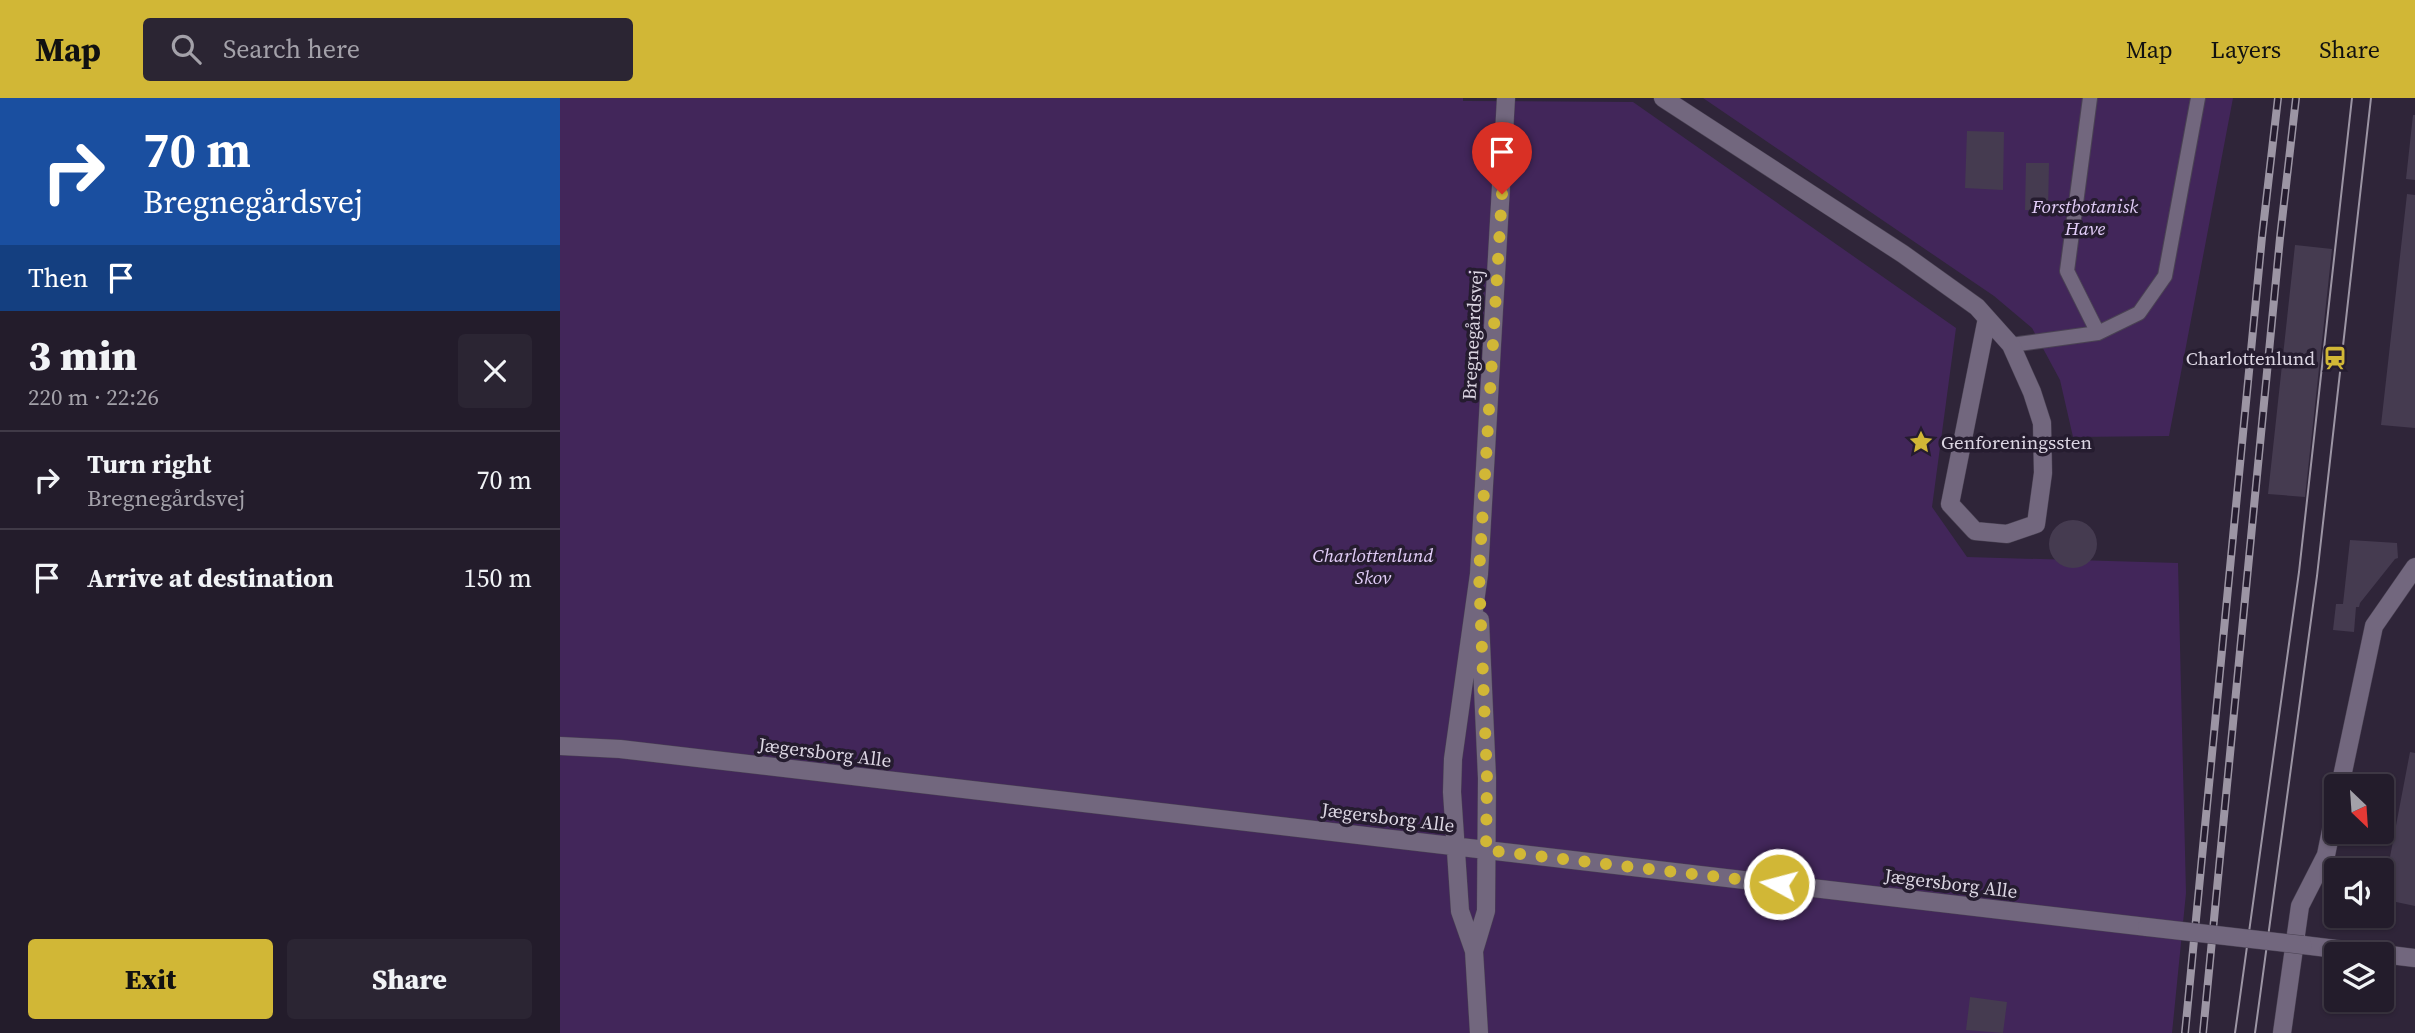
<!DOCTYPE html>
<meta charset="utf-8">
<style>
body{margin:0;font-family:"Source Serif 4",serif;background:#2b2533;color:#f1f3f6;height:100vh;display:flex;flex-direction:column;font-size:26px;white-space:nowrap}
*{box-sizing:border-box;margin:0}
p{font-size:23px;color:#a3a1a9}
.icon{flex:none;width:38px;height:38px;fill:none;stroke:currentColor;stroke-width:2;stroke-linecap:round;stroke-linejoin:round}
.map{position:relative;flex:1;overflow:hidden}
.details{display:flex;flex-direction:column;background:#231c2b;width:560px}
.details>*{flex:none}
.hud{background:#1a4fa0;color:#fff;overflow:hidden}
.needle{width:46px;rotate:155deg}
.tools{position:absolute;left:1764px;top:676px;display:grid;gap:14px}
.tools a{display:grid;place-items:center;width:70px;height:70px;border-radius:7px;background:#231c2b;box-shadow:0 2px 5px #0004,0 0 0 2px #403a47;font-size:35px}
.pin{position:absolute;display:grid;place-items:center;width:60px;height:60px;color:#fff;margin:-72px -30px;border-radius:50% 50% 50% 0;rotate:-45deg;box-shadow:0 0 7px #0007}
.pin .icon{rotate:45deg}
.me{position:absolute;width:77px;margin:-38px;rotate:277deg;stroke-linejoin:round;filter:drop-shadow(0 0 5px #0008)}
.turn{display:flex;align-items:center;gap:24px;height:147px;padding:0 28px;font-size:32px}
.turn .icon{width:91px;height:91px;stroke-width:2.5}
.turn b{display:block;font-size:49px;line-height:60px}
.then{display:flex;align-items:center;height:66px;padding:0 28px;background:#0003;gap:14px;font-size:26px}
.round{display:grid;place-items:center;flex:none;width:74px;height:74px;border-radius:7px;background:#2b2533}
.summary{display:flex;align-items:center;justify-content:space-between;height:119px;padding:0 28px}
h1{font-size:42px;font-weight:800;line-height:52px}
.button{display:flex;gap:14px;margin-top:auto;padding:14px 28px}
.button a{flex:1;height:80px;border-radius:7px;background:#d1b736;color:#111;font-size:28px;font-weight:800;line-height:80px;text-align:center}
.button a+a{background:#2b2533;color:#f1f3f6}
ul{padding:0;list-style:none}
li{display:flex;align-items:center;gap:21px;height:98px;padding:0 28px;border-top:2px solid #403a47}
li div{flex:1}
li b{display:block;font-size:26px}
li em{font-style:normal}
header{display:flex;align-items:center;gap:42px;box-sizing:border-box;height:98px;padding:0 35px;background:#d1b736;color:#111}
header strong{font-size:33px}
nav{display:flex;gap:38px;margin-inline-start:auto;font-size:24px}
.search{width:490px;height:63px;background:#2b2533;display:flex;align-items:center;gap:18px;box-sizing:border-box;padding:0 24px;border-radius:7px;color:#a3a1a9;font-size:26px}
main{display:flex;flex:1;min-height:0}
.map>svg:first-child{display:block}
.green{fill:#42265a}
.building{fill:#453b50}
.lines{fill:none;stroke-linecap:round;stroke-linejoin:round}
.service-casing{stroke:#4a4253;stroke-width:16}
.minor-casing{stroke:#4a4253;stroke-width:19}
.tertiary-casing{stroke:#4a4253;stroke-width:19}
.service{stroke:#72677e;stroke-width:14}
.minor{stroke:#72677e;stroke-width:18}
.tertiary{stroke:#72677e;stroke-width:18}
.tram{stroke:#9c95a4;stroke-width:2}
.rail-casing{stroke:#9c95a4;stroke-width:8}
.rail{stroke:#251c2f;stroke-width:5;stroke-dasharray:16;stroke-linecap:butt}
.tertiary-bridge-casing{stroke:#4a4253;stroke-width:19;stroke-linecap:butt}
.tertiary-bridge{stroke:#72677e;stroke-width:18}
.route{stroke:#d1b736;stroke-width:12;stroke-dasharray:0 21.6}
.labels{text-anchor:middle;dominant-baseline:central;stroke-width:7;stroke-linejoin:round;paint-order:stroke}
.park-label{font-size:19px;font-style:italic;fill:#e3cef9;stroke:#251c2f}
.street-label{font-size:19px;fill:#dcd6e3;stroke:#251c2f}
.poi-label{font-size:19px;fill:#dcd6e3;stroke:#251c2f;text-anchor:end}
</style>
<header>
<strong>Map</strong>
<div class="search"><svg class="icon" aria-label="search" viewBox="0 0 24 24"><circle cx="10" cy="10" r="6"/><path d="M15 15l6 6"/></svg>Search here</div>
<nav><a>Map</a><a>Layers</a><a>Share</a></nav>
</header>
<main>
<section class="details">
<div class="hud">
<div class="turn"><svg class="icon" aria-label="right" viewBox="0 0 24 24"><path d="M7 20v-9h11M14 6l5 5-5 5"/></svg><div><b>70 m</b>Bregnegårdsvej</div></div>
<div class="then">Then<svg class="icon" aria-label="arrive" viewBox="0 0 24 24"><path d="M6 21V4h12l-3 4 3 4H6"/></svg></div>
</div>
<div class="summary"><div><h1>3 min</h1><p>220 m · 22:26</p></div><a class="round"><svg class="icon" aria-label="close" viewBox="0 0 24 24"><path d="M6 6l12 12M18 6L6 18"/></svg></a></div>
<ul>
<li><svg class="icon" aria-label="right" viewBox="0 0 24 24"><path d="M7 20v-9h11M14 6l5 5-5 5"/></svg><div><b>Turn right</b><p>Bregnegårdsvej</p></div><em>70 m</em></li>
<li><svg class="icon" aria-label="arrive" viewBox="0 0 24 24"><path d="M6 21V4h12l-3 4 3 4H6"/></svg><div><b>Arrive at destination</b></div><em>150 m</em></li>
</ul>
<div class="button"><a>Exit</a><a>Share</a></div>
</section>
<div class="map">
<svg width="1855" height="935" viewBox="0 0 1855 935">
<rect width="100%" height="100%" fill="#2f2539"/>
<path class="green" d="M0,0h903v3l170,1 323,226 -24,179 35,50 211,6 8,330 -14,140h-1612z
M1143,0h530l-64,338 -96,1 -13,-57 -28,-52 -38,-32z"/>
<path class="building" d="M1853,17h2v65l-9,-1z
M1407,33l37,1 -1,58 -38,-2z
M1466,65h23l-1,48 -23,-1z
M1847,96l8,1v233l-34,-3z
M1735,147l37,4 -27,248 -37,-3z
M1489 446a24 24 0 1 1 48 0a24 24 0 1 1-48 0Z
M1790,442l47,3 1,15 -3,1 -35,44 -1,4h-3l-2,25 -21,-2 3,-26h7z
M1850,654l5,1v153l-33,-7z
M1410,899l37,5 -4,31 -37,-3z"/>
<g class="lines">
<g class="service-casing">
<path id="service" d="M1530,0l-23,173 31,62
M1451,247l87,-12 41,-20 26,-37 33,-178"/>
</g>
<g class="minor-casing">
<path id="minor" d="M1103,0l240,156 74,53 34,38 21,47 10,31 1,50 -7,51 -29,10 -32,-3 -25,-27 37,-186
M1780,688l34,-160 41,-59
M1722,935l18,-127 26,-51 10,-49"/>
</g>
<g class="tertiary-casing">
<path id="tertiary" d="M0,648l60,3 1527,178
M1743,847l74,9
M914,853l12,-40 1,-133 -7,-158
M1822,856l33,4
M919,935l-5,-82 -14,-40 -8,-119 1,-33 26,-185 27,-476"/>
</g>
<use href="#service" class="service"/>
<use href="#minor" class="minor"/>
<use href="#tertiary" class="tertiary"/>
<path class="tram" d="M1675,935l64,-461 53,-474
M1695,935l62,-457 54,-478"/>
<g class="rail-casing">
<path id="rail" d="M1625,935l77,-796 16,-139
M1643,935l77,-795 16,-140"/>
</g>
<use href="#rail" class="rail"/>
<g class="tertiary-bridge-casing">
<path id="tertiary-bridge" d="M1587,829l156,18"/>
</g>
<use href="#tertiary-bridge" class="tertiary-bridge"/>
</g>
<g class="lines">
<path class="route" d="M942,96l-23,380 8,204 -1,72 293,34"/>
</g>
<defs>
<g id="station-bare" transform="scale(1.89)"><path d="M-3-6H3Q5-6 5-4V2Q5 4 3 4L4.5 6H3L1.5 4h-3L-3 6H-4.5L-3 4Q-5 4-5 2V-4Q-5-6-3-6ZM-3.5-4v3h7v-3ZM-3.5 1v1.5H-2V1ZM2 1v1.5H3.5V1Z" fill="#d1b736" stroke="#251c2f" stroke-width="2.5" paint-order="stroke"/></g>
<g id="sight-bare" transform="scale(1.89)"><path d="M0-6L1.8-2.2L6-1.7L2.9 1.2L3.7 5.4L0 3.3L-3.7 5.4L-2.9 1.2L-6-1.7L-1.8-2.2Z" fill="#d1b736" stroke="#251c2f" stroke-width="2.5" paint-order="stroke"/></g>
</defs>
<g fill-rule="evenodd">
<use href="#station-bare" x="1775" y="260"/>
<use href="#sight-bare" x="1361" y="344"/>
</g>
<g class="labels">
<g class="park-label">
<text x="1525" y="108">Forstbotanisk<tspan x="1525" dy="22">Have</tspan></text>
<text x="813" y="457">Charlottenlund<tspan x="813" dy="22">Skov</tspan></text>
</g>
<g class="street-label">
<text transform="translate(912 237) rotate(-87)">Bregnegårdsvej</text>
<text transform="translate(265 654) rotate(7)">Jægersborg Alle</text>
<text transform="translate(828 719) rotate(7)">Jægersborg Alle</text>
<text transform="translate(1391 785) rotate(7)">Jægersborg Alle</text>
</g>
<g class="poi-label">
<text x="1755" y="260">Charlottenlund</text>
<text x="1381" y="344" text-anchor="start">Genforeningssten</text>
</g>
</g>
</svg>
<div class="tools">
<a><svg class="needle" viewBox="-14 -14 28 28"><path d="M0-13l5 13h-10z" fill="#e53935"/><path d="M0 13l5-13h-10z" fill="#a3a1a9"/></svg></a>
<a><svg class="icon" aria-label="sound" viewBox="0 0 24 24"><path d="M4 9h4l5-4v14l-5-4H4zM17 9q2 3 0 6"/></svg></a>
<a><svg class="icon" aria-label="layers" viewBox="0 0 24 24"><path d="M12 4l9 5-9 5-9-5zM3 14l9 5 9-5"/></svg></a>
</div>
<div class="pin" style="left:942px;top:96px;background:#d93025"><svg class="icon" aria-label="arrive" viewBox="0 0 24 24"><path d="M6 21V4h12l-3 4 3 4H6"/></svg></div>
<svg class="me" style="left:1219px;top:786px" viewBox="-20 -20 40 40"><circle r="17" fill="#d1b736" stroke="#fff" stroke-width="3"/><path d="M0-11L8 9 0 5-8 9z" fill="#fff"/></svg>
</div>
</main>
